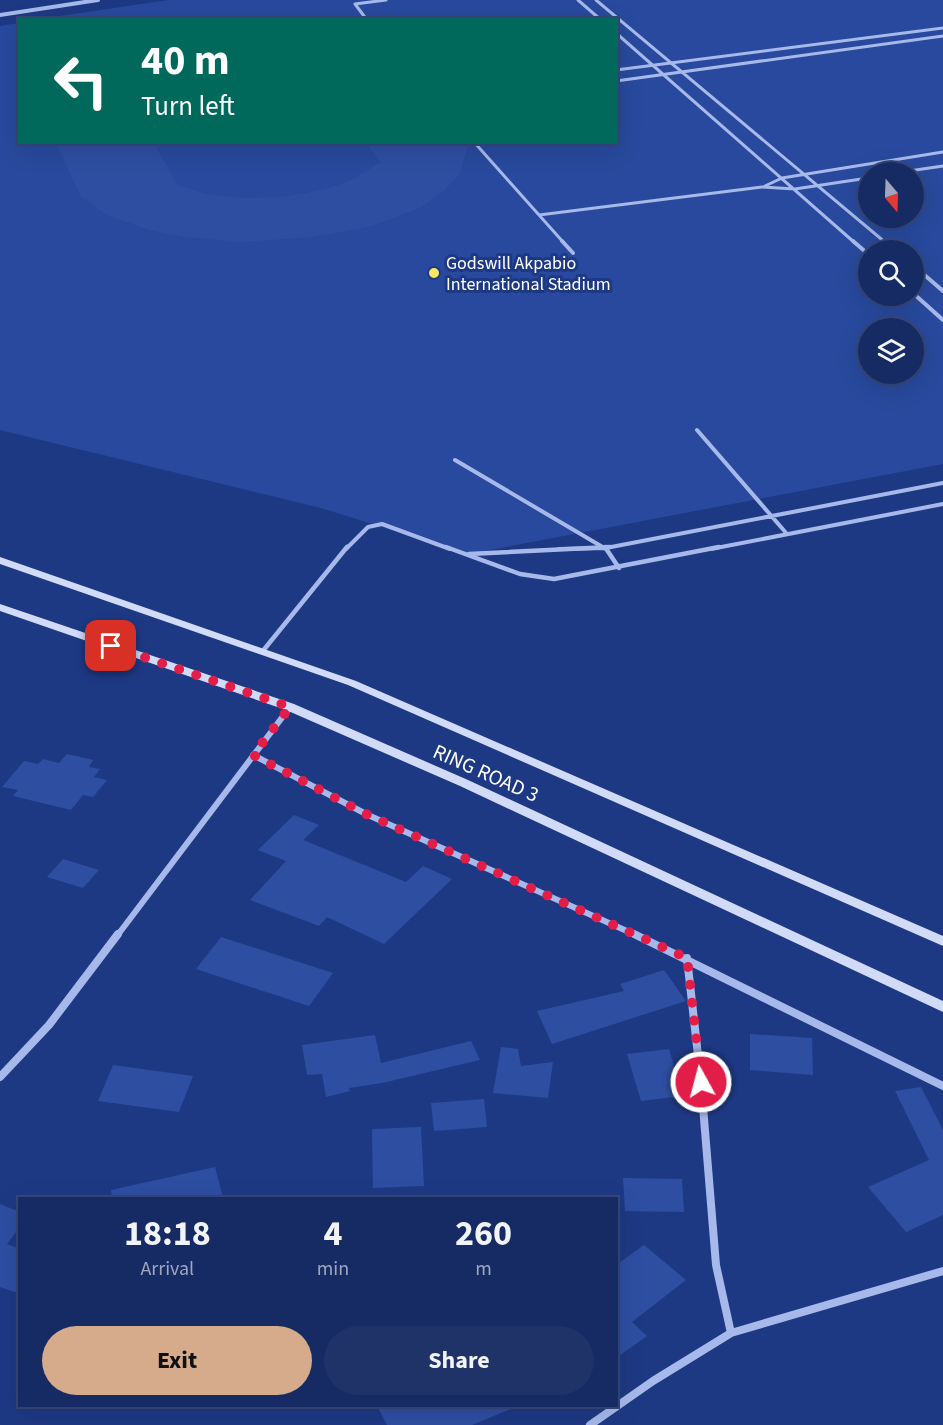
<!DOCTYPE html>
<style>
body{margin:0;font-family:"Source Sans 3",sans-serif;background:#1f3369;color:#f1f3f6;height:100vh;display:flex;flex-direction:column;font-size:22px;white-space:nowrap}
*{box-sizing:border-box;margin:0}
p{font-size:20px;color:#9ea7be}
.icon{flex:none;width:33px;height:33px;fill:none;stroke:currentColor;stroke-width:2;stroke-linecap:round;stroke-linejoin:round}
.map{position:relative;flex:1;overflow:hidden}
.details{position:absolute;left:18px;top:1197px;width:600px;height:210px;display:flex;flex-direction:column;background:#162b63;border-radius:0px;box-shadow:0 6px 24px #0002,0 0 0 2px #354778}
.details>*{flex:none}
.guide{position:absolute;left:18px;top:18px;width:600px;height:126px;border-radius:0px;box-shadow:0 6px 24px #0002,0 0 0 2px #354778;background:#00695c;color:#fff;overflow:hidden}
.needle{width:39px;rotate:161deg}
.fabs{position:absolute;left:858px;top:162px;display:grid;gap:12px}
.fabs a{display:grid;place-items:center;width:66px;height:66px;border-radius:50%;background:#162b63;box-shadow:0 6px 24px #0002,0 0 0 2px #354778;font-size:30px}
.pin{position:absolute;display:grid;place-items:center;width:51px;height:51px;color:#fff;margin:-26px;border-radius:12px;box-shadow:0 3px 9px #0006}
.me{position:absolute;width:66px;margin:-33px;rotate:353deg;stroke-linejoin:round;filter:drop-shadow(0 0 4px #0008)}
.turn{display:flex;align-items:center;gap:21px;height:126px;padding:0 24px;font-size:27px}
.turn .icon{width:78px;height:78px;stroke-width:2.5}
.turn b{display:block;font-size:42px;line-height:51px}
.eta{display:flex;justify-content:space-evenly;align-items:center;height:102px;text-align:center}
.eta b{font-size:36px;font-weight:700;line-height:42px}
.primary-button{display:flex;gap:12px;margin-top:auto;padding:12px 24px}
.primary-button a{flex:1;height:69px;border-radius:36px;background:#d6ab8b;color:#111;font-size:24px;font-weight:700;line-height:69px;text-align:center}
.primary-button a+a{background:#1f3369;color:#f1f3f6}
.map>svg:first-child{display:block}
.green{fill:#28499d;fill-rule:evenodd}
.building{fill:#2e4ea2}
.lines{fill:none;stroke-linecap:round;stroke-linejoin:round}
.lane-far2{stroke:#a6b9ea;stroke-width:3}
.lane-far1{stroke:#a6b9ea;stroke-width:4}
.lane{stroke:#a6b9ea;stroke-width:4.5}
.street-far2{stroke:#a6b9ea;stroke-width:4}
.street-far1{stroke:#a6b9ea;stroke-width:6}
.street{stroke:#a6b9ea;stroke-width:8}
.secondary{fill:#d1dbf7;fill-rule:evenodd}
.route{stroke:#e11d48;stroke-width:10;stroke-dasharray:0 18}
.poi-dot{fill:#f8e765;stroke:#1e3984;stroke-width:2}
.labels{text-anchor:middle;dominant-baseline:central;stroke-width:6;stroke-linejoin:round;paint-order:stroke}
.far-poi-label{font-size:18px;fill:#fff;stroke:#1e3984;text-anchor:start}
.street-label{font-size:21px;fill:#fff;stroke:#1e3984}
</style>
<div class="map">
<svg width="943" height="1425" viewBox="0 0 943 1425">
<rect width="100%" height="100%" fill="#1e3984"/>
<path class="green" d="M168,0h775v464l-474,90 -148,-46 -321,-78v-404l19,-3 1,119h596v-122l-576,-1zM868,172h46v46h-46zM868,250h46v46h-46zM868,328h46v46h-46z"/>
<path class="building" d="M55,142h98l25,43 28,9 38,4 38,-1 44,-8 24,-8 31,-19 -16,-20h104l-9,32 -16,17 -24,17 -48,18 -59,11 -71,5 -59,-5 -34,-7 -42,-15 -26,-18z
M67,754l26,6 -4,7 11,2 -6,8 13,3 -14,17 -10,-2 -12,15 -58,-14 5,-6 -16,-3 22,-26 14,3 5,-5 16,4z
M294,815l25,10 -16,15 103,42 17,-16 29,13 -68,65 -57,-27 -8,9 -69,-26 36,-39 -28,-11z
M63,859l36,11 -16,18 -36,-11z
M221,937l112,36 -24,33 -113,-37z
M664,970l22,31 -134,43 -15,-33 87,-20 -4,-7z
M750,1034l62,4 1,37 -63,-5z
M375,1035l6,28 90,-22 9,19 -98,23 -33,5 1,3 -24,6 -4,-23 -15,1 -5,-30z
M501,1047l17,2 3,17 32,-4 -5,36 -55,-5z
M669,1049l14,47 -42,5 -14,-47z
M113,1065l80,11 -14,36 -81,-11z
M921,1087l22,43v85l-37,17 -38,-45 61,-27 -34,-69z
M484,1099l3,28 -53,4 -3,-28z
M421,1127l3,59 -51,2 -1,-59z
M215,1167l8,31h-111l-1,-8z
M623,1178l59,1 2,33 -59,-1z
M0,1204l20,8v15l-13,17 13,5v45l-20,-7z
M644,1245l42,35 -54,42 15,14 -31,22v-93z
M377,1406h141l-46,19h-85z"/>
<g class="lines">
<path class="lane-far2" d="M578,0l23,20
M596,0l290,243
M367,20l-12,-16 31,-4
M616,33l239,210
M616,70l327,-42
M616,81l327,-45
M474,142l90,101
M902,172l41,-6
M765,186l17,-8 161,-26
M539,215l223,-28 33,2 73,-11"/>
<path class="lane-far1" d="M562,241l11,12
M853,241l15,13
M884,241l11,9
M914,266l29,25
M914,294l29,26
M697,430l90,104
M455,460l151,89
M346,549l22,-22 14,-3 68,25
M559,549l47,-1 337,-65
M711,549l232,-45"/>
<path class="lane" d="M446,547l74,27 34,5 165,-32
M605,547l14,21
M469,554l141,-7
M262,652l85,-105"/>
<path class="street-far2" d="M0,15l98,-15"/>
<path class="street-far1" d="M253,755l115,60 270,121
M117,936l173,-229"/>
<path class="street" d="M634,934l309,152
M687,958l14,124 15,183 15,68
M0,1077l49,-52 69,-91
M590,1425l63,-44 78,-48 212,-62"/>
<path class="secondary" d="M0,557l356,124 587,255v10l-595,-261 -348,-121z
M0,604l294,100 174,76 475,221v11l-483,-226 -174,-76 -286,-99z"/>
</g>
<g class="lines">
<path class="route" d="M111,646l179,61 -37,48 115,60 319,143 14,124"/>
</g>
<circle class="poi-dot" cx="434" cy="273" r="6"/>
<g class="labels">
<g class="far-poi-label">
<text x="446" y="263">Godswill Akpabio<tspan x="446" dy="21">International Stadium</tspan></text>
</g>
<g class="street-label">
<text transform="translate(486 773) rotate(24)">RING ROAD 3</text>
</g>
</g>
</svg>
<div class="fabs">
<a><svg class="needle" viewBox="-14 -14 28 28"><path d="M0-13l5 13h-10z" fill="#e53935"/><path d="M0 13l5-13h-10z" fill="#9ea7be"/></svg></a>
<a><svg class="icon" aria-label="search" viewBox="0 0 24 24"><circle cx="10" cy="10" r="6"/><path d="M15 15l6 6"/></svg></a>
<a><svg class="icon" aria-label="layers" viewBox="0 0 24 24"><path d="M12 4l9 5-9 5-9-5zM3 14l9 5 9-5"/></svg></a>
</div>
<div class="pin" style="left:111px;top:646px;background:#d93025"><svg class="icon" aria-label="arrive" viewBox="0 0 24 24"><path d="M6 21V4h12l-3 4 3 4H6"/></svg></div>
<svg class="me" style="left:701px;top:1082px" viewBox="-20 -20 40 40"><circle r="17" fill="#e11d48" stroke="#fff" stroke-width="3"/><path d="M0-11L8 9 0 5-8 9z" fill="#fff"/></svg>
<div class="guide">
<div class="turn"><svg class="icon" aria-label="left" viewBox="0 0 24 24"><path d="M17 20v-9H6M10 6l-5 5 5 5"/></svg><div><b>40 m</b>Turn left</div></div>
</div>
<section class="details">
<div class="eta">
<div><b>18:18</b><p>Arrival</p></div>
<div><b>4</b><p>min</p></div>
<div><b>260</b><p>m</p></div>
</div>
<div class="primary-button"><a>Exit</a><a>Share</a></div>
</section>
</div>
